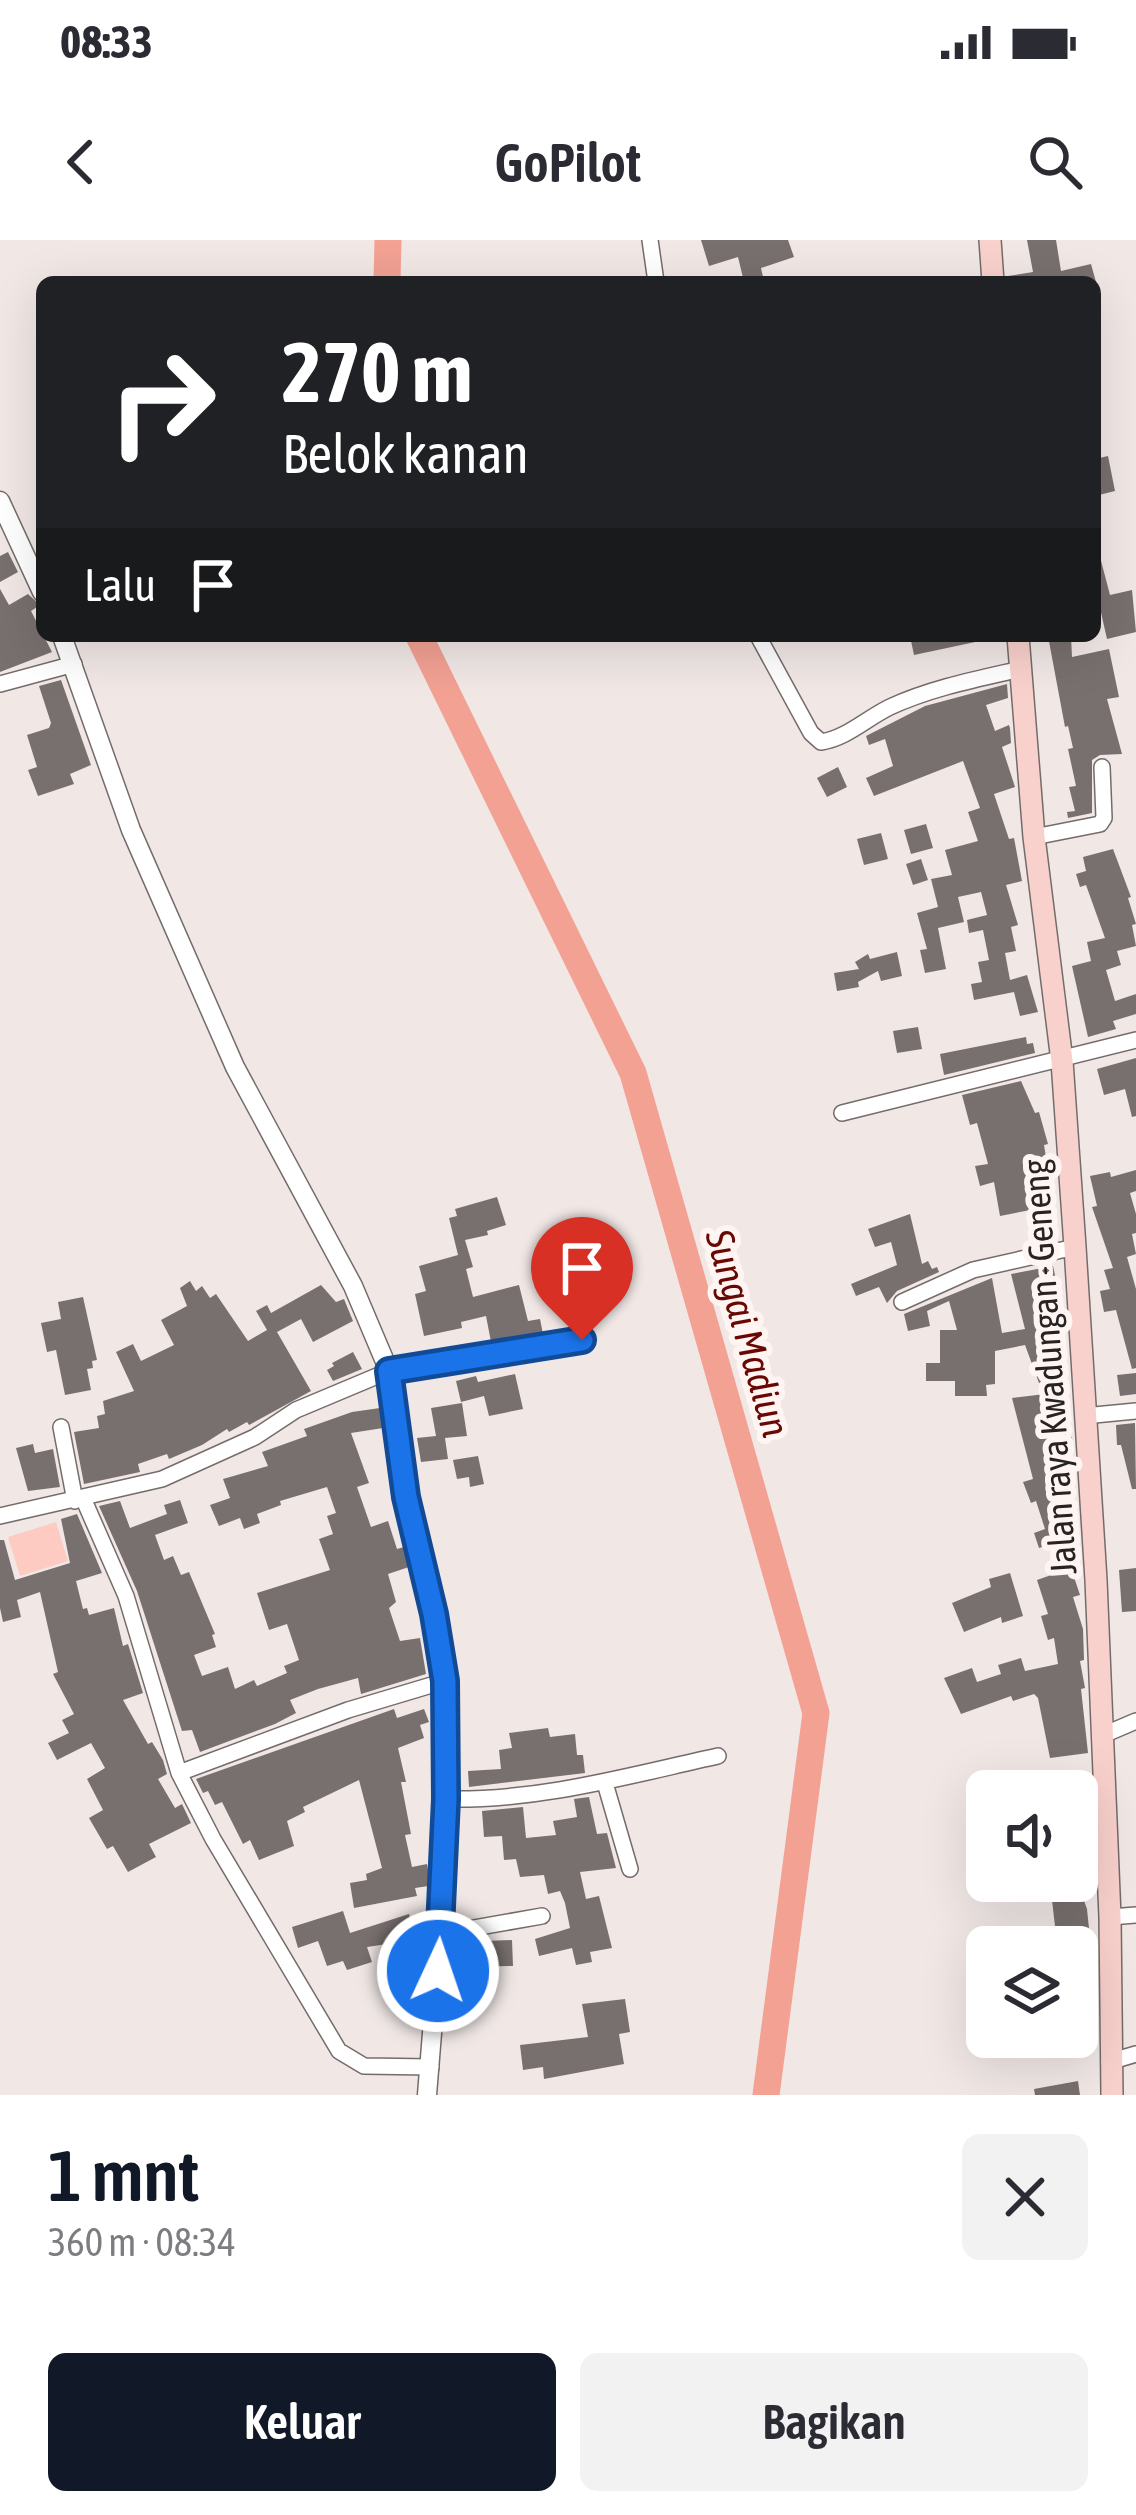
<!DOCTYPE html>
<html lang="id">
<meta charset="utf-8">
<style>
body{margin:0;font-family:"Asap Condensed",sans-serif;background:#f2f2f3;color:#2b2b33;height:100vh;display:flex;flex-direction:column;font-size:45px;white-space:nowrap}
*{box-sizing:border-box;margin:0}
p{font-size:39px;color:#7c7c81}
.icon{flex:none;width:66px;height:66px;fill:none;stroke:currentColor;stroke-width:2;stroke-linecap:round;stroke-linejoin:round}
.map{position:relative;height:1855px;overflow:hidden}
.sheet{display:flex;flex-direction:column;background:#fff;flex:1}
.sheet>*{flex:none}
.hud{position:absolute;left:36px;top:36px;width:1065px;height:366px;border-radius:18px;box-shadow:0 12px 48px #0002;background:#202124;color:#fff;overflow:hidden}
.fabs{position:absolute;left:966px;top:1530px;display:grid;gap:24px}
.fabs a{display:grid;place-items:center;width:132px;height:132px;border-radius:18px;background:#fff;box-shadow:0 12px 48px #0002;font-size:60px}
.pin{position:absolute;display:grid;place-items:center;width:102px;height:102px;color:#fff;margin:-123px -51px;border-radius:50% 50% 50% 0;rotate:-45deg;box-shadow:0 0 12px #0007}
.pin .icon{rotate:45deg}
.me{position:absolute;width:132px;margin:-66px;rotate:3deg;stroke-linejoin:round;filter:drop-shadow(0 0 9px #0008)}
.turn{display:flex;align-items:center;gap:42px;height:252px;padding:0 48px;font-size:54px}
.turn .icon{width:156px;height:156px;stroke-width:2.5}
.turn b{display:block;font-size:84px;line-height:102px}
.then{display:flex;align-items:center;height:114px;padding:0 48px;background:#0003;gap:24px;font-size:45px}
.round{display:grid;place-items:center;flex:none;width:126px;height:126px;border-radius:18px;background:#f2f2f3}
.overview{display:flex;align-items:center;justify-content:space-between;height:204px;padding:0 48px}
h1{font-size:72px;font-weight:600;line-height:90px;color:#111827}
.primary-button{display:flex;gap:24px;margin-top:auto;padding:24px 48px}
.primary-button a{flex:1;height:138px;border-radius:18px;background:#111827;color:#fff;font-size:48px;font-weight:600;line-height:138px;text-align:center}
.primary-button a+a{background:#f2f2f3;color:#2b2b33}
.status{display:flex;justify-content:space-between;align-items:center;height:84px;padding:0 60px;background:#fff;direction:ltr}
.status svg{height:33px;fill:currentColor}
header{display:flex;justify-content:space-between;align-items:center;height:156px;padding:0 48px;background:#fff;font-size:54px;font-weight:600}
.map>svg:first-child{display:block}
.green{fill:#fecbc2}
.lines{fill:none;stroke-linecap:round;stroke-linejoin:round}
.river{stroke:#f2a193;stroke-width:27}
.building{fill:#78706f}
.minor-casing{stroke:#746c6a;stroke-width:18}
.tertiary-casing{stroke:#746c6a;stroke-width:21}
.secondary-casing{stroke:#746c6a;stroke-width:24}
.minor{stroke:#fff;stroke-width:15}
.tertiary{stroke:#fff;stroke-width:18}
.secondary{stroke:#f9d1cc;stroke-width:21}
.route-casing{stroke:#114b97;stroke-width:30}
.route{stroke:#1a73e8;stroke-width:21}
.labels{text-anchor:middle;dominant-baseline:central;stroke-width:12;stroke-linejoin:round;paint-order:stroke}
.street-label{font-size:36px;fill:#262322;stroke:#fef5f3}
.water-label{font-size:39px;font-style:italic;fill:#690702;stroke:#fef5f3}
</style>
<div class="status"><b>08:33</b><svg viewBox="0 0 49 12"><path d="M0 12V9h3v3zM5 12V6h3v6zM10 12V3h3v9zM15 12V0h3v12zM26 1h20v11H26zM47 4h2v5h-2z"/></svg></div>
<header><svg class="icon" aria-label="back" viewBox="0 0 24 24"><path d="M15 5l-7 7 7 7"/></svg>GoPilot<svg class="icon" aria-label="search" viewBox="0 0 24 24"><circle cx="10" cy="10" r="6"/><path d="M15 15l6 6"/></svg></header>
<div class="map">
<svg width="1136" height="1855" viewBox="0 0 1136 1855">
<rect width="100%" height="100%" fill="#f1e8e6"/>
<path class="green" d="M56,1282l12,39 -48,15 -12,-39z"/>
<g class="lines">
<path class="river" d="M387,42l1,-42
M419,396l214,437 183,640 -50,382"/>
</g>
<path class="building" d="M701,0h87l6,17 -33,11 2,9 -19,5 -6,-25 -29,9z
M1027,0h29l5,31 30,-7 5,18h-87l-1,-6 25,-4z
M1108,216l7,35 -20,5v-37z
M8,312l10,20 -18,10v-26z
M1099,313l11,42 22,-5 4,42 -29,7 -12,-53v-32z
M0,349l9,16 19,-11 12,11 -9,6 21,41 -52,20z
M910,396h69l1,5 -66,14z
M1048,396h23l1,21 37,-8 10,48 -12,2 15,55 -22,1 -8,5v53l-24,5 -1,-6 8,-1 -6,-24 7,-1 -8,-37 5,-1 -5,-22 -3,1z
M61,440l30,85 -21,9 4,10 -36,12 -10,-26 9,-3 -10,-32 22,-7 2,-5 -12,-37z
M1007,444l1,14 -22,7 9,26 14,-6 1,3 1,15 -9,4 13,40 -21,7 15,45 5,-1 8,43 -16,4 12,40 -7,2 5,24 -11,2 5,27 17,-5 11,37 -18,4 -6,-24 -40,8 -3,-16 11,-2 -4,-20 11,-2 -6,-30 -14,3 -2,-13 20,-5 -6,-23 -23,5 6,25 -26,6 8,41 -21,4 -5,-23 7,-1 -10,-36 21,-6 -7,-28 21,-4 -7,-25 33,-9 -10,-29 12,-4 -17,-47 -89,35 -8,-18 27,-12 -8,-27 -16,6 -3,-9 59,-30z
M838,527l9,20 -20,10 -10,-19z
M926,584l7,24 -22,6 -7,-24z
M881,593l7,26 -24,6 -7,-26z
M1113,609l18,48 -3,1 8,26 -4,1 4,21 -19,5 4,14 -15,5 9,31 21,-7v20l-23,7 3,8 -28,8 -16,-71 19,-5 -4,-19 18,-4 -19,-53 -6,2 -4,-13 10,-3 -3,-14z
M921,619l7,21 -15,5 -7,-21z
M897,712l5,24 -21,5 -3,-10 -20,11 1,5 -22,4 -3,-18 25,-4 -4,-7 13,-8 2,5z
M918,787l4,22 -25,4 -4,-22z
M1026,797l1,7 6,-1 2,10 -91,22 -4,-21z
M1136,818v58l-4,1 -7,-28 -21,6 -7,-26z
M1021,841l14,32 4,-1 9,32 -4,1 5,30 -8,2 5,30 -46,9 -6,-34 -14,4 -5,-20 13,-2 -11,-41 -7,2 -8,-30z
M1136,930v21l-6,2 6,21v19l-4,1 4,20 -9,3 9,32v79l-4,1 -16,-59 -12,2 -4,-21 10,-2 -6,-19 9,-2 -21,-61 5,-1 -7,-30 20,-4 1,5z
M497,957l9,28 -19,6 1,4 -23,5 8,27 -7,2 7,28 46,-12 9,36 12,-2 3,15 -52,8 -5,-26 -25,6 1,6 -38,8 -9,-42 11,-3 -7,-25 39,-11 -9,-37 8,-2 -2,-7z
M910,974l12,50 6,-3 4,8 5,-2 2,5 -42,19 -10,12 -8,-16 -23,9 -5,-12 46,-19 -6,-23 -16,5 -7,-18z
M1053,1026l5,23 -17,3 9,32 5,-1 5,23 -8,2 11,26 -24,9 -14,-38 -30,6v33l-9,1 1,11h-32v-15h-29v-18h14v-33h17l-8,-29 -22,10 3,15 -22,5 -4,-17 88,-36 10,55 23,-4 -14,-55z
M190,1041l6,10 6,-5 8,12 6,-4 32,47 19,-11 -11,-19 11,-6 4,8 50,-28 15,17 8,-3 9,22 -40,21 -12,-23 -24,13 34,59 -62,34 -2,-3 -18,10 -2,-3 -25,16 -33,14 -2,-5 -29,10 2,8 -56,12 -10,-52 25,-4 -2,-12 8,-2 -2,-13 31,-10 -18,-39 17,-8 8,17 33,-16 -13,-25 26,-14 -7,-18z
M83,1057l14,63 -5,1 1,7 -6,1 4,21 -26,5 -9,-45 -9,2 -6,-29 20,-4 -3,-17z
M353,1112l9,17 -29,12 -6,-11 7,-4 -2,-3z
M1136,1133v21l-16,2 -3,-21z
M515,1134l8,35 -34,7 -5,-20 -23,6 -5,-21 20,-5 2,6z
M1045,1154l3,24 12,-3 7,23 5,-1 1,16 -9,2 11,35 -12,4 9,25 -9,3 5,17 -29,9 -5,-15 11,-4 -9,-28 -5,2 -8,-21 10,-3 -21,-81z
M462,1163l5,33 -22,2 3,21 -27,3 -4,-24 19,-2 -5,-28z
M380,1168l3,20 -32,5 18,50 -12,4 14,40 17,-6 9,28 7,-2 5,20 -21,7 8,28 -7,6 11,33 20,-3 6,36 -65,20 -3,-16 -40,11 -28,11 6,13 -21,11 -75,28 -8,-22 -10,1 -45,-140 -38,-85 21,-5 10,27 37,-14 -3,-9 16,-5 8,23 -33,12 9,25 9,-4 8,19 8,-3 26,62 -3,1 4,12 -22,8 8,21 26,-9 7,22 19,-9 3,6 30,-13 -3,-7 15,-6 -12,-36 -18,6 -12,-37 73,-23 -11,-31 14,-5 -6,-18 9,-3 -9,-26 -47,14 1,4 -24,9 3,9 -16,6 -4,-11 -21,8 -9,-21 20,-7 -7,-19 45,-13 -6,-14 45,-16 -3,-7 48,-17z
M1135,1183l1,66h-4l-11,-44h-4l-1,-20z
M33,1204l2,9 18,-4 7,38 -32,4 -12,-43z
M478,1216l6,28 -14,3 -1,-10 -12,2 -4,-19z
M77,1274l25,59 -26,8 7,28 4,-1 2,7 25,-7 9,38 5,-2 15,49 -20,7 25,44 4,-2 11,18 4,14 -9,5 17,29 7,-4 9,19 -42,21 7,13 -28,15 -15,-26 -6,3 -18,-31 14,-8 -16,-31 18,-11 -14,-25 -34,17 -9,-17 21,-10 -7,-13 12,-6 -21,-40 5,-2 -18,-80 -23,8 4,17 -18,5 -3,-14v-68h4l11,40 55,-17 -9,-44z
M1071,1328l9,27 -7,2 10,32 1,31 -4,1 5,27 -4,1 7,64 -38,5 -12,-60 -4,-4 -21,7 -2,-5 -50,18 -17,-36 28,-10 5,14 24,-8 -3,-9 23,-7 4,13 33,-7 -4,-26 -6,2 -7,-24 7,-2 -11,-34z
M1136,1328v43l-14,1 -3,-42z
M1010,1333l13,43 -21,7 -1,-6 -37,15 -12,-29 39,-16 -2,-8z
M394,1469l3,9 27,-9 5,13 -9,3 4,13 -26,10 8,34h-5l10,52 -6,1 7,32 15,-3 2,11v11l-14,2 2,8 -63,12 -4,-25 17,-3 -1,-6 16,-6 -23,-88 -56,27 2,5 -18,9 7,25 -35,14 -9,-20 -7,4 -21,-42 -7,3 -7,-14 -5,2 -7,-14z
M548,1488l2,9 25,-3 2,21h6l2,18 -116,14 -1,-16 33,-2 -2,-19 13,-2 -3,-15z
M589,1557l8,37 10,-1 9,35 -36,4 6,27 13,-3 13,52 -22,4 2,10 -16,3 -4,-17 -33,8 -4,-17 35,-11 -5,-25 -5,-12 -12,3 -4,-19 -24,2 -4,-18 -12,1 -2,-24 -18,1 -2,-26 41,-4 3,31 30,-3 -3,-14 24,-4 -3,-18z
M1077,1641l10,28 9,87 -8,1 3,23 -14,1v-74h-31l-1,-10 11,-2 -4,-35 -3,1 -5,-18z
M343,1671l7,22 59,-19 5,26 -47,7 5,15 -25,8 -4,-9 -16,5 -9,-25 -20,7 -6,-21z
M512,1700l1,26 -51,1 -1,-25z
M625,1759l5,33 -11,2 5,30 -80,15 -1,-12 -20,3 -3,-25 68,-8 -6,-33z
M1078,1841l2,14h-45l-1,-6z"/>
<g class="lines">
<g class="minor-casing">
<path id="minor" d="M650,0l6,42
M758,396l53,97 10,9c26,-4 46,-24 69,-35 41,-19 87,-28 131,-38
M0,444l74,-20
M1034,597l66,-13 4,-6 -2,-51
M842,873l294,-73
M902,1062l71,-32 102,-23
M1084,1176l52,-5
M61,1187l14,74
M83,1258l43,98 53,177 34,66 126,212 25,15 67,1
M0,1276l162,-37 93,-42 41,-27 93,-39 193,-31
M1101,1496l35,-15
M179,1533l169,-63 97,-29
M605,1543l25,86
M446,1559c94,2 181,-23 272,-43
M1110,1677l26,-2
M440,1694l102,-18
M1109,1822l27,-8"/>
</g>
<g class="tertiary-casing">
<path id="tertiary" d="M0,261l42,91
M62,396l69,194 104,237 118,219 36,85 17,126 28,117 11,67 1,118 -6,135 -13,161"/>
</g>
<g class="secondary-casing">
<path id="secondary" d="M990,0l3,42
M1018,396l16,201 28,224 13,186 21,333 14,337 2,178"/>
</g>
<use href="#minor" class="minor"/>
<use href="#tertiary" class="tertiary"/>
<use href="#secondary" class="secondary"/>
</g>
<g class="lines">
<g class="route-casing">
<path id="route" d="M438,1731l8,-172 -1,-118 -11,-67 -28,-117 -17,-126 193,-31"/>
</g>
<use href="#route" class="route"/>
</g>
<g class="labels">
<g class="street-label">
<text transform="translate(1049 1127) rotate(-94)">Jalan raya Kwadungan - Geneng</text>
</g>
<g class="water-label">
<text transform="translate(748 1093) rotate(74)">Sungai Madiun</text>
</g>
</g>
</svg>
<div class="fabs">
<a><svg class="icon" aria-label="sound" viewBox="0 0 24 24"><path d="M4 9h4l5-4v14l-5-4H4zM17 9q2 3 0 6"/></svg></a>
<a><svg class="icon" aria-label="layers" viewBox="0 0 24 24"><path d="M12 4l9 5-9 5-9-5zM3 14l9 5 9-5"/></svg></a>
</div>
<div class="pin" style="left:582px;top:1100px;background:#d93025"><svg class="icon" aria-label="arrive" viewBox="0 0 24 24"><path d="M6 21V4h12l-3 4 3 4H6"/></svg></div>
<svg class="me" style="left:438px;top:1731px" viewBox="-20 -20 40 40"><circle r="17" fill="#1a73e8" stroke="#fff" stroke-width="3"/><path d="M0-11L8 9 0 5-8 9z" fill="#fff"/></svg>
<div class="hud">
<div class="turn"><svg class="icon" aria-label="right" viewBox="0 0 24 24"><path d="M7 20v-9h11M14 6l5 5-5 5"/></svg><div><b>270 m</b>Belok kanan</div></div>
<div class="then">Lalu<svg class="icon" aria-label="arrive" viewBox="0 0 24 24"><path d="M6 21V4h12l-3 4 3 4H6"/></svg></div>
</div>
</div>
<section class="sheet">
<div class="overview"><div><h1>1 mnt</h1><p>360 m · 08:34</p></div><a class="round"><svg class="icon" aria-label="close" viewBox="0 0 24 24"><path d="M6 6l12 12M18 6L6 18"/></svg></a></div>
<div class="primary-button"><a>Keluar</a><a>Bagikan</a></div>
</section>
